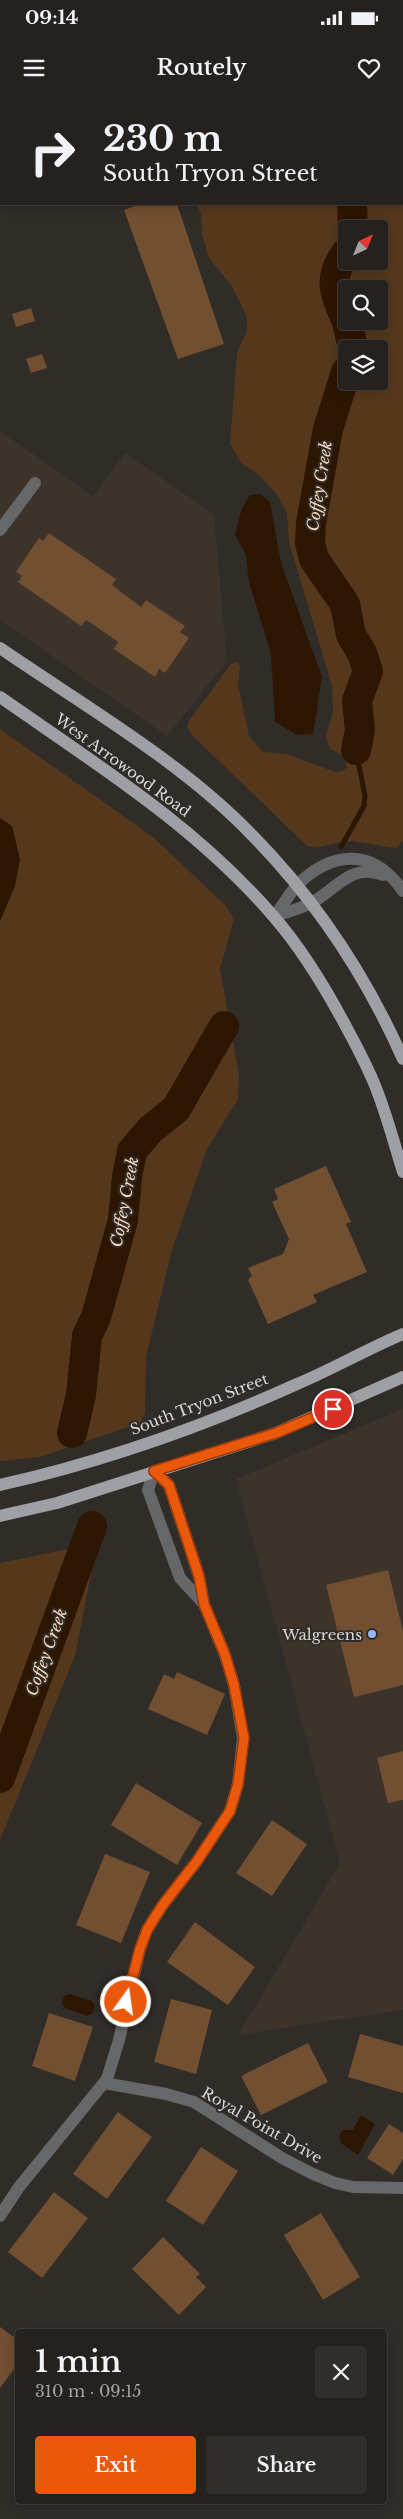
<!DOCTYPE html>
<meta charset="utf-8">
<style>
body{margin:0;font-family:"Libre Baskerville",serif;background:#302e2b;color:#f1f3f6;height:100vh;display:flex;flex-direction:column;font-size:19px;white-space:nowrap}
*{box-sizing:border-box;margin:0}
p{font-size:16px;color:#a3a3a4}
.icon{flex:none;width:28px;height:28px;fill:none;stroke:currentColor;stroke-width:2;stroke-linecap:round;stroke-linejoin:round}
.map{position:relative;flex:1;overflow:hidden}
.sheet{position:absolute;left:15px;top:2229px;width:372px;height:175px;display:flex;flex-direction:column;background:#24211e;border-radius:5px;box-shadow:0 2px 12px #0003,0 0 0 1px #413e3c}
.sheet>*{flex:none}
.top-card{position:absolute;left:0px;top:0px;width:404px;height:105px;box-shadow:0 2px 12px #0003,0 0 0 1px #413e3c;background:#24211e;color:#f1f3f6;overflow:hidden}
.needle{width:32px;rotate:43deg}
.controls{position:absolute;left:338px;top:120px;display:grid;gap:10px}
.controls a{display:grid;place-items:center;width:50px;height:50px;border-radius:5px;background:#24211e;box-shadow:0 2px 12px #0003,0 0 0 1px #413e3c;font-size:25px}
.pin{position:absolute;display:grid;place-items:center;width:42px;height:42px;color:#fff;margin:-21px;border:2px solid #fff;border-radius:50%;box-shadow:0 1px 5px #0007}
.me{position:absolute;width:55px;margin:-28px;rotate:14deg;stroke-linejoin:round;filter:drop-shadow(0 0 4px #0008)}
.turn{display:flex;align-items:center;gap:18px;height:105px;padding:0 20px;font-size:22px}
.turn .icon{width:65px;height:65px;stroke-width:2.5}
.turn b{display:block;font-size:35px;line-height:42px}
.round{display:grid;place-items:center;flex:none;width:52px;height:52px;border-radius:5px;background:#302e2b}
.summary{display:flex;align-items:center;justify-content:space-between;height:85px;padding:0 20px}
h1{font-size:30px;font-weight:600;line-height:38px}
.action{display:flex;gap:10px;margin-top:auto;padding:10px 20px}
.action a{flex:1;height:58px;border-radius:5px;background:#ea580c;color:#fff;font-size:20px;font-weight:600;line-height:58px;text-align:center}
.action a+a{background:#302e2b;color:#f1f3f6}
.status{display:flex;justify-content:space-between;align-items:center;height:35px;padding:0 25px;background:#24211e;direction:ltr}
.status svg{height:14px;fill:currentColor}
header{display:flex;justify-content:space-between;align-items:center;height:65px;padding:0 20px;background:#24211e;font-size:22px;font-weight:600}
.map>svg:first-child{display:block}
.built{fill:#3c332b}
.green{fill:#55371c;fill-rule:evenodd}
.water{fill:#2d1601}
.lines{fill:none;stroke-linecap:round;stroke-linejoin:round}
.stream{stroke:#2d1601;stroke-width:5}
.river{stroke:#2d1601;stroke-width:30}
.building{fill:#724f31}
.minor{stroke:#666769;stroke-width:12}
.major{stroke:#9ea0a5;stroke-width:12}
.route-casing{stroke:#983908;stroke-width:12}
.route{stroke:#ea580c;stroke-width:9}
.poi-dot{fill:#97b6fd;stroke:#302c28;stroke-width:2}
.labels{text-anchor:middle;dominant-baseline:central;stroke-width:4;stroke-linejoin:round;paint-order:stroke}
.street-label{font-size:15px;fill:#dad7d4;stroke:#302c28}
.poi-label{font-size:15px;fill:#dad7d4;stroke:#302c28;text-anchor:end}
.water-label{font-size:16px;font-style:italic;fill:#fcd8ba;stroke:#302c28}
</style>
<div class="status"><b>09:14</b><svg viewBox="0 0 49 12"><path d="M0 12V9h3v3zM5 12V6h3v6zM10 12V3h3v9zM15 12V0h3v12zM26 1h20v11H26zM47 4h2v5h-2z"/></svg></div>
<header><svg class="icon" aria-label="menu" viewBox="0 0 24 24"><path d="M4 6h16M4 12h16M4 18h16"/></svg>Routely<svg class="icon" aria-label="heart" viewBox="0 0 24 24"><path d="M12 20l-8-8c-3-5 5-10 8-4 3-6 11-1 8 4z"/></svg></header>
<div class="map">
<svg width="403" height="2419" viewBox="0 0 403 2419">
<rect width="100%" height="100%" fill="#302c28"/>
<path class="built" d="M0,331l93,65 32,-43 89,61 13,147 -60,75 -167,-116z
M403,1309v601l-165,25 102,-172 -104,-384z"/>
<path class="green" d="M205,0h198v740l-6,8c-16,-1 -31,-6 -47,-7 -16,0 -28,9 -43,5l-115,-111 -5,-8 1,-5 43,-58 6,-2 3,5 -2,17 11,52 14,16 23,2 50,18 7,-1 4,-4 -3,-11 -14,-7 -4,-13 7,-25 -1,-25 -43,-144 -2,-29 -9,-17 -19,-21 -17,-11 -12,-20 7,-92 10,-21v-14l-16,-32 -22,-27 -7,-23 -1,-22 -5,-9h206v-103zM346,129h33v32h-33zM346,189h33v32h-33zM346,249h33v32h-33z
M0,629l153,108 72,68 9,14 -14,50 19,106 -1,24 -31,50 -35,101 -26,107 -1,56 -5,10 -100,34 -40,4v-540l15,-35 -3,-60 -12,-8z
M97,1443l-22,113 -75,184v-277z"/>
<path class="water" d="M260,394l10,8 11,61 41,114 -9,57 -16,1 -22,-13 -4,-68 -22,-72 -3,-27 -11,-21 7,-26 8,-13z
M0,718l12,8 8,33 -5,27 -15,35z
M69,1894l23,7 3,5 -2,7 -6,3 -22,-8 -3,-5 2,-7z
M361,2015l14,9 -17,31 -16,-11 -3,-8 4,-6h10z"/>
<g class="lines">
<path class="stream" d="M341,747l23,-41 1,-10 -9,-46"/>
<path class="river" d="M347,1v-1
M352,104l1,25
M346,153c-19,26 -11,40 0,67
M347,221l6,28
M346,272l-18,57 -17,94 -1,20 4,16 31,45 6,31 11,18 6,18 -11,30 3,29 -4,20
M72,1333l9,-38 6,-59 9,-19 27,-97 4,-43 5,-26 19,-22 25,-20 48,-83
M0,1678l92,-252"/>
</g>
<path class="building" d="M141,104h36l47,140 -46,15 -54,-149z
M31,208l4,13 -19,6 -4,-13z
M42,254l5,14 -16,5 -5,-14z
M49,433l67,46 -4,6 29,22 5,-7 39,26 -5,6 9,6 -24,35 -6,-4 -4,8 -41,-28 4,-7 -24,-17 -8,-5 -5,6 -63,-44 4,-6 -6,-4 23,-34 4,3z
M326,1066l25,56 -5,2 21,48 -54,23 4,7 -49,22 -20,-44 4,-4 -4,-8 35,-14 6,-15 -17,-37 6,-3 -4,-10z
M388,1470l15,61v54l-49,12 -28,-112z
M177,1572l48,22 -18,41 -59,-26 16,-35 10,5z
M403,1651v49l-15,3 -11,-45z
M136,1683l66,40 -25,42 -66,-40z
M272,1720l35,24 -35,52 -36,-23z
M105,1754l45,18 -29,71 -45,-18z
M195,1822l60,45 -27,38 -61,-43z
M171,1899l41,11 -16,64 -42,-12z
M49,1913l44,14 -18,54 -43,-15z
M360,1934l43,12v47l-55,-16z
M308,1943l20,39 -67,33 -20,-39z
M118,2012l34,25 -45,62 -34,-25z
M389,2024l14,9v26l-10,16 -26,-17z
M201,2047l37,24 -35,54 -37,-24z
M54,2092l34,26 -46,60 -34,-26z
M321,2113l39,64 -37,23 -39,-65z
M163,2137l37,37 -4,3 10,10 -27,28 -47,-46z
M0,2227l18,13v24l-18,24z"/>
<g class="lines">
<path class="minor" d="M0,430l35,-47
M274,817c8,-10 15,-23 23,-32 36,-35 76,-37 106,6
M274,817c12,-5 26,-8 37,-14 25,-13 40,-41 72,-28
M104,1983l62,11 28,8 88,56 31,16 22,9 18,4 50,1
M0,2116l19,-29 88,-108 12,-39 21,-91 7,-19 15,-24 35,-45 33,-50 8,-27 5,-46 -9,-53 -9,-30 -21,-51 -5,-28 -30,-91 -15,-14 -6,19 32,88 24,26"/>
<path class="major" d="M0,548c83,57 182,114 252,187 64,65 114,141 151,224
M0,597c96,67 197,130 274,220 27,31 49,67 69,104 13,24 27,49 36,75 9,24 16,50 24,76
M0,1385c101,-23 202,-58 297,-101 36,-15 70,-35 106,-50
M0,1416l57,-13 219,-70 127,-56"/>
</g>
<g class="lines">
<g class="route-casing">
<path id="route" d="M126,1902l14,-53 7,-19 15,-24 35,-45 33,-50 8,-27 6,-46 -10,-53 -9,-30 -21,-51 -5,-28 -30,-91 -15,-14 122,-38 57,-24"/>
</g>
<use href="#route" class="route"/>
</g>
<circle class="poi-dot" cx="372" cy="1534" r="5"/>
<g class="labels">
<g class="street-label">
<text transform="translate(123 665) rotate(36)">West Arrowood Road</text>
<text transform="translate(199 1304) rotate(-21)">South Tryon Street</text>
<text transform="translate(262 2025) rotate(30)">Royal Point Drive</text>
</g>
<g class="poi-label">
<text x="362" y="1534">Walgreens</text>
</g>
<g class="water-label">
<text transform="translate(319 386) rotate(-81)">Coffey Creek</text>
<text transform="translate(124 1102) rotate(-79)">Coffey Creek</text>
<text transform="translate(46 1552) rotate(-70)">Coffey Creek</text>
</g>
</g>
</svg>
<div class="controls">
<a><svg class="needle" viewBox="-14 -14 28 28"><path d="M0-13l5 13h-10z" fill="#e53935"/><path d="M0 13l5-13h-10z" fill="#a3a3a4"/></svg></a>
<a><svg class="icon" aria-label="search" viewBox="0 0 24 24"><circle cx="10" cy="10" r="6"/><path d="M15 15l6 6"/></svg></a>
<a><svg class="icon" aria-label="layers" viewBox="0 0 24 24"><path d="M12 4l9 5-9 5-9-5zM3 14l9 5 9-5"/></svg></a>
</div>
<div class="pin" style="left:333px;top:1309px;background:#d93025"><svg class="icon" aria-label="arrive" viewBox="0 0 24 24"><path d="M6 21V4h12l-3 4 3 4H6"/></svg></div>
<svg class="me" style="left:126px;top:1902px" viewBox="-20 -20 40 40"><circle r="17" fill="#ea580c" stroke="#fff" stroke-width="3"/><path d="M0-11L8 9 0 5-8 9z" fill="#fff"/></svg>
<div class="top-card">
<div class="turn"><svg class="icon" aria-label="right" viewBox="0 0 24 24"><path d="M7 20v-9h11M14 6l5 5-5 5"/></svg><div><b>230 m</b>South Tryon Street</div></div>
</div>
<section class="sheet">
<div class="summary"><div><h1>1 min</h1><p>310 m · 09:15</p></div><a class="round"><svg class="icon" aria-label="close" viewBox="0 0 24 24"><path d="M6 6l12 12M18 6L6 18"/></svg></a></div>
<div class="action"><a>Exit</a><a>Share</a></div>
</section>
</div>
